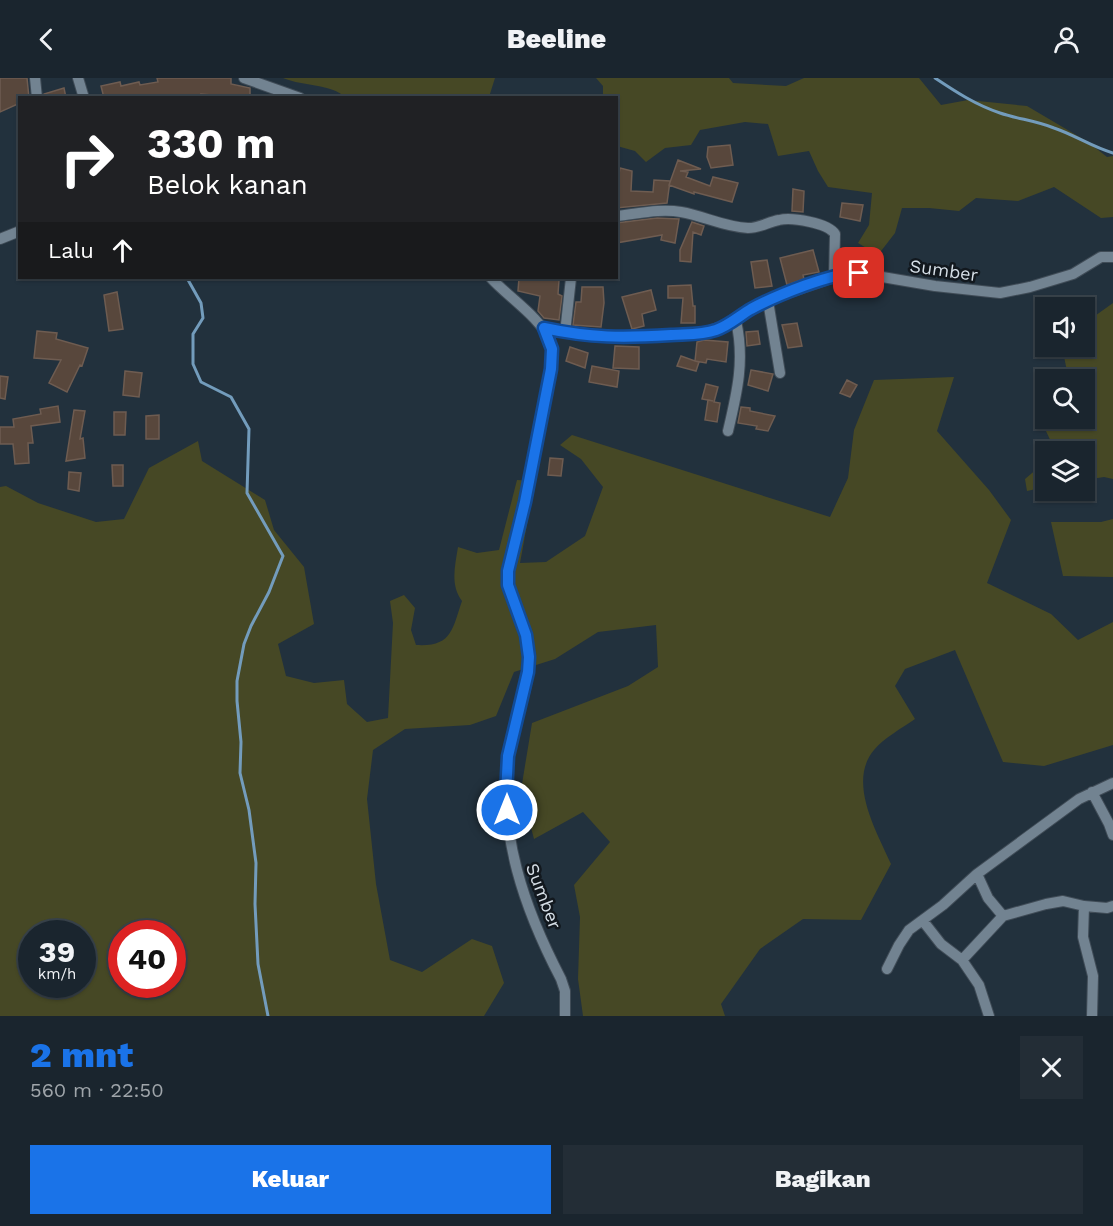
<!DOCTYPE html>
<html lang="id">
<meta charset="utf-8">
<style>
body{margin:0;font-family:"Work Sans",sans-serif;background:#232d36;color:#f1f3f6;height:100vh;display:flex;flex-direction:column;font-size:22px;white-space:nowrap}
*{box-sizing:border-box;margin:0}
p{font-size:20px;color:#9fa5aa}
.icon{flex:none;width:33px;height:33px;fill:none;stroke:currentColor;stroke-width:2;stroke-linecap:round;stroke-linejoin:round}
.map{position:relative;height:938px;overflow:hidden}
.drawer{display:flex;flex-direction:column;background:#1a252e;flex:1}
.drawer>*{flex:none}
.guide{position:absolute;left:18px;top:18px;width:600px;height:183px;border-radius:0px;box-shadow:0 2px 4px #0004,0 0 0 2px #38424a;background:#202124;color:#fff;overflow:hidden}
.controls{position:absolute;left:1035px;top:219px;display:grid;gap:12px}
.controls a{display:grid;place-items:center;width:60px;height:60px;border-radius:0px;background:#1a252e;box-shadow:0 2px 4px #0004,0 0 0 2px #38424a;font-size:30px}
.speed{position:absolute;left:18px;top:842px;display:flex;gap:12px;font-size:30px;font-weight:700;text-align:center}
.speed>*{display:grid;place-content:center;width:78px;height:78px;border-radius:50%;background:#1a252e;box-shadow:0 2px 4px #0004,0 0 0 2px #38424a;line-height:1}
.speed small{font-size:15px;font-weight:400}
.speed .limit{border:9px solid #d22;background:#fff;color:#111}
.pin{position:absolute;display:grid;place-items:center;width:51px;height:51px;color:#fff;margin:-26px;border-radius:12px;box-shadow:0 3px 9px #0006}
.me{position:absolute;width:66px;margin:-33px;rotate:0deg;stroke-linejoin:round;filter:drop-shadow(0 0 4px #0008)}
.turn{display:flex;align-items:center;gap:21px;height:126px;padding:0 30px;font-size:27px}
.turn .icon{width:78px;height:78px;stroke-width:2.5}
.turn b{display:block;font-size:42px;line-height:51px}
.then{display:flex;align-items:center;height:57px;padding:0 30px;background:#0003;gap:12px;font-size:22px}
.round{display:grid;place-items:center;flex:none;width:63px;height:63px;border-radius:0px;background:#232d36}
.overview{display:flex;align-items:center;justify-content:space-between;height:102px;padding:0 30px}
h1{font-size:36px;font-weight:800;line-height:45px;color:#1a73e8}
.button{display:flex;gap:12px;margin-top:auto;padding:12px 30px}
.button a{flex:1;height:69px;border-radius:0px;background:#1a73e8;color:#fff;font-size:24px;font-weight:800;line-height:69px;text-align:center}
.button a+a{background:#232d36;color:#f1f3f6}
header{display:flex;justify-content:space-between;align-items:center;height:78px;padding:0 30px;background:#1a252e;font-size:27px;font-weight:800}
.map>svg:first-child{display:block}
.green{fill:#464825;fill-rule:evenodd}
.lines{fill:none;stroke-linecap:round;stroke-linejoin:round}
.stream{stroke:#739cbc;stroke-width:3}
.building{fill:#58473c;stroke:#6e5c51;stroke-width:1.5}
.minor-casing{stroke:#404c57;stroke-width:12}
.minor{stroke:#728391;stroke-width:10}
.route-casing{stroke:#114b97;stroke-width:15}
.route{stroke:#1a73e8;stroke-width:10}
.labels{text-anchor:middle;dominant-baseline:central;stroke-width:5;stroke-linejoin:round;paint-order:stroke}
.street-label{font-size:18px;fill:#d6dfe7;stroke:#12181e}
</style>
<header><svg class="icon" aria-label="back" viewBox="0 0 24 24"><path d="M15 5l-7 7 7 7"/></svg>Beeline<svg class="icon" aria-label="person" viewBox="0 0 24 24"><circle cx="12" cy="8" r="4"/><path d="M4 21q1-7 8-7t8 7"/></svg></header>
<div class="map">
<svg width="1113" height="938" viewBox="0 0 1113 938">
<rect width="100%" height="100%" fill="#22313d"/>
<path class="green" d="M283,0h212l-6,19 -142,1c-18,-15 -42,-11 -64,-20z
M596,0h133l4,5 53,3 18,-8h115l22,27 27,-5 59,6 61,36 19,15 6,-1v61l-12,1 -47,-31 -36,14 -42,-3 -17,13 -30,-3h-27l-7,25 -17,22 -20,-12 11,-18 3,-32 -44,-6 -10,-16 -9,-20 -31,5 -10,-32 -23,-2 -45,8 -9,15 -26,3 -19,14 -11,-11 -18,-5 -1,-48 -13,-1v-11z
M1113,225v176l-9,-2 -19,3 -1,-28 -33,-1 2,-5 -15,-32 7,-22 1,26h38v-38l-28,-1 11,-8 -5,-24 22,-1 1,-23z
M954,299l-17,54 52,59 22,30 -24,63 64,31 27,26 35,-18v123l-69,21 -41,-4 -48,-112 -50,19 -10,17 20,33c-13,9 -31,19 -41,31 -27,32 3,82 17,114l-30,56 -58,-1 -43,30 -39,55 4,12h-142l-5,-37 2,-62 -6,-32 36,-43 -27,-30 -49,27 -13,-49 11,-67 96,-37 30,-19 -2,-42 -58,7 -43,27 -41,13 -18,44 -26,9 -65,4 -32,21 -6,49 9,85 14,76 32,12 50,-33 20,7 12,37 -20,33h-484v-529l6,-1 32,17 58,19 28,-3 25,-51 49,-27 4,20 63,39 9,30 30,37 10,57 -36,20 8,32 28,7 30,-3 3,24 20,18 21,-4 5,-95 -3,-22 14,-6 11,13 -4,22 5,15c36,2 36,-15 46,-44 -12,-16 -7,-35 -4,-54l19,6 22,-3 18,-70 18,1 -15,82 26,-1 39,-26 18,-49 -22,-28 -21,-14 12,-10 258,82 18,-39 6,-48 20,-50zM32,855h50v51h-50zM122,855h50v51h-50z
M1045,384v25l-18,4 -2,-12z
M1113,441v58l-50,-1 -12,-54h50z"/>
<g class="lines">
<path class="stream" d="M935,0c21,14 41,27 65,35 18,6 37,8 54,15 21,7 38,19 59,25
M187,200l14,25 2,15 -10,16v30l8,18 30,15 18,32 -2,64 36,63 -14,36 -18,34 -7,18 -7,37v20l4,41 -1,31 9,37 7,53 -1,41 3,60 10,52"/>
</g>
<path class="building" d="M0,0h27l2,20h-9v5l-20,9z
M157,0h74v6l19,4v10l-49,-4 1,4h-98l-3,-12 19,-4 1,4 18,-4 1,3 18,-3z
M64,10l2,10h-22v-4z
M730,67l3,20 -22,3 -4,-11 1,-10z
M678,82l23,9 -21,2 8,1 -2,5 24,9 3,-9 25,6 -6,19 -38,-10v2l-25,-9z
M620,90l12,3 -1,20 22,1 1,-12 16,1 -3,22 -51,5v-18z
M793,111l11,2 -1,21 -11,-1z
M842,125l21,2 -3,16 -20,-4z
M657,140l22,1 -4,24 -14,-3 1,-5 -46,8v-20z
M692,144l12,4 -3,9 -8,-3 -2,30 -11,-1v-11z
M813,172l6,22 -16,3 1,4 -17,6 -7,-27z
M767,182l5,26 -17,2 -4,-26z
M519,200l40,2 -1,14 4,2 -3,24 -15,-2 -6,-7 2,-15 -22,-5z
M691,207l2,21h2v17h-14l2,-25h-15v-12z
M582,209h21l1,16 -3,24 -28,-2 3,-23h5z
M651,212l5,20 -14,4 2,12 -12,3 -10,-32z
M117,214l6,37 -14,2 -5,-36z
M797,245l5,23 -14,2 -6,-23z
M37,253l20,2 -1,6 32,9 -6,18 -2,-1 -13,27 -18,-9 12,-23 -27,-2z
M758,253l2,13 -13,2 -1,-14z
M704,262l24,2 -2,20 -19,-3 -1,4 -11,-2 4,1 -3,9 -19,-5 4,-10 14,5 2,-19z
M615,268l24,1v22l-26,-1z
M570,269l18,6 -3,15 -19,-7z
M592,288l27,5 -2,16 -28,-5z
M751,292l22,4 -5,17 -20,-6z
M125,293l17,2 -3,24 -16,-2z
M0,298l8,1 -3,22 -5,-1z
M847,302l10,5 -7,12 -10,-4z
M706,306l12,3 -4,15 6,1 -3,19 -12,-2 3,-20 5,1 -11,-2z
M58,328l2,16 -29,4 2,17h-5l1,20 -14,1 -2,-20h-13v-17h14l-1,-8 28,-5 -1,-5z
M741,329l9,1v3l25,5 -7,15 -12,-2 1,-3 -19,-3z
M74,332l11,1 -5,28 3,-1 2,20 -19,3z
M114,334h12l-1,23h-11z
M159,337v24h-13v-23z
M550,380l13,1 -2,17 -13,-1z
M112,387h11v21h-10z
M69,394l12,1 -2,18 -11,-2z"/>
<g class="lines">
<g class="minor-casing">
<path id="minor" d="M35,0l2,20
M78,0l6,20
M244,0l56,20
M616,138c21,-2 44,-8 65,-4 23,4 43,15 67,16 12,0 20,-6 31,-8 13,-3 49,3 56,14l-1,43
M0,161l20,-8
M491,200c16,18 51,41 59,63 4,9 2,19 1,28 -9,45 -16,90 -26,134 -5,23 -16,47 -17,70 -2,18 9,36 15,52 4,12 6,27 6,40 -2,30 -16,59 -20,88 -12,80 16,157 52,226l4,12v25
M768,223l12,72
M544,250l71,10 85,-4 24,-8 29,-18 23,-11 58,-20 12,-4h13l76,13 65,7 30,-6 43,-13 28,-17h12
M565,255l6,-55
M728,353c9,-38 17,-71 8,-110
M1092,714l17,32 4,11
M977,796l11,24 15,18
M923,843l18,23 21,16 41,-44 43,-12 17,-3 21,5
M962,882l17,25 10,31
M887,891l12,-24 10,-15 34,-25 34,-31 102,-75 34,-16
M1092,938l1,-40 -10,-39 1,-31 23,2 6,-2"/>
</g>
<use href="#minor" class="minor"/>
</g>
<g class="lines">
<g class="route-casing">
<path id="route" d="M507,732l-1,-16 2,-38 20,-84 1,-15 -3,-22 -18,-50v-14l17,-69 26,-133 1,-20 -8,-21c47,10 79,10 127,7 15,-1 31,0 45,-5 14,-5 23,-14 35,-21 22,-12 84,-38 108,-36"/>
</g>
<use href="#route" class="route"/>
</g>
<g class="labels">
<g class="street-label">
<text transform="translate(944 192) rotate(8)">Sumber</text>
<text transform="translate(544 818) rotate(69)">Sumber</text>
</g>
</g>
</svg>
<div class="controls">
<a><svg class="icon" aria-label="sound" viewBox="0 0 24 24"><path d="M4 9h4l5-4v14l-5-4H4zM17 9q2 3 0 6"/></svg></a>
<a><svg class="icon" aria-label="search" viewBox="0 0 24 24"><circle cx="10" cy="10" r="6"/><path d="M15 15l6 6"/></svg></a>
<a><svg class="icon" aria-label="layers" viewBox="0 0 24 24"><path d="M12 4l9 5-9 5-9-5zM3 14l9 5 9-5"/></svg></a>
</div>
<div class="speed"><div>39<small>km/h</small></div><div class="limit">40</div></div>
<div class="pin" style="left:859px;top:195px;background:#d93025"><svg class="icon" aria-label="arrive" viewBox="0 0 24 24"><path d="M6 21V4h12l-3 4 3 4H6"/></svg></div>
<svg class="me" style="left:507px;top:732px" viewBox="-20 -20 40 40"><circle r="17" fill="#1a73e8" stroke="#fff" stroke-width="3"/><path d="M0-11L8 9 0 5-8 9z" fill="#fff"/></svg>
<div class="guide">
<div class="turn"><svg class="icon" aria-label="right" viewBox="0 0 24 24"><path d="M7 20v-9h11M14 6l5 5-5 5"/></svg><div><b>330 m</b>Belok kanan</div></div>
<div class="then">Lalu<svg class="icon" aria-label="ahead" viewBox="0 0 24 24"><path d="M12 20V5M6 11l6-6 6 6"/></svg></div>
</div>
</div>
<section class="drawer">
<div class="overview"><div><h1>2 mnt</h1><p>560 m · 22:50</p></div><a class="round"><svg class="icon" aria-label="close" viewBox="0 0 24 24"><path d="M6 6l12 12M18 6L6 18"/></svg></a></div>
<div class="button"><a>Keluar</a><a>Bagikan</a></div>
</section>
